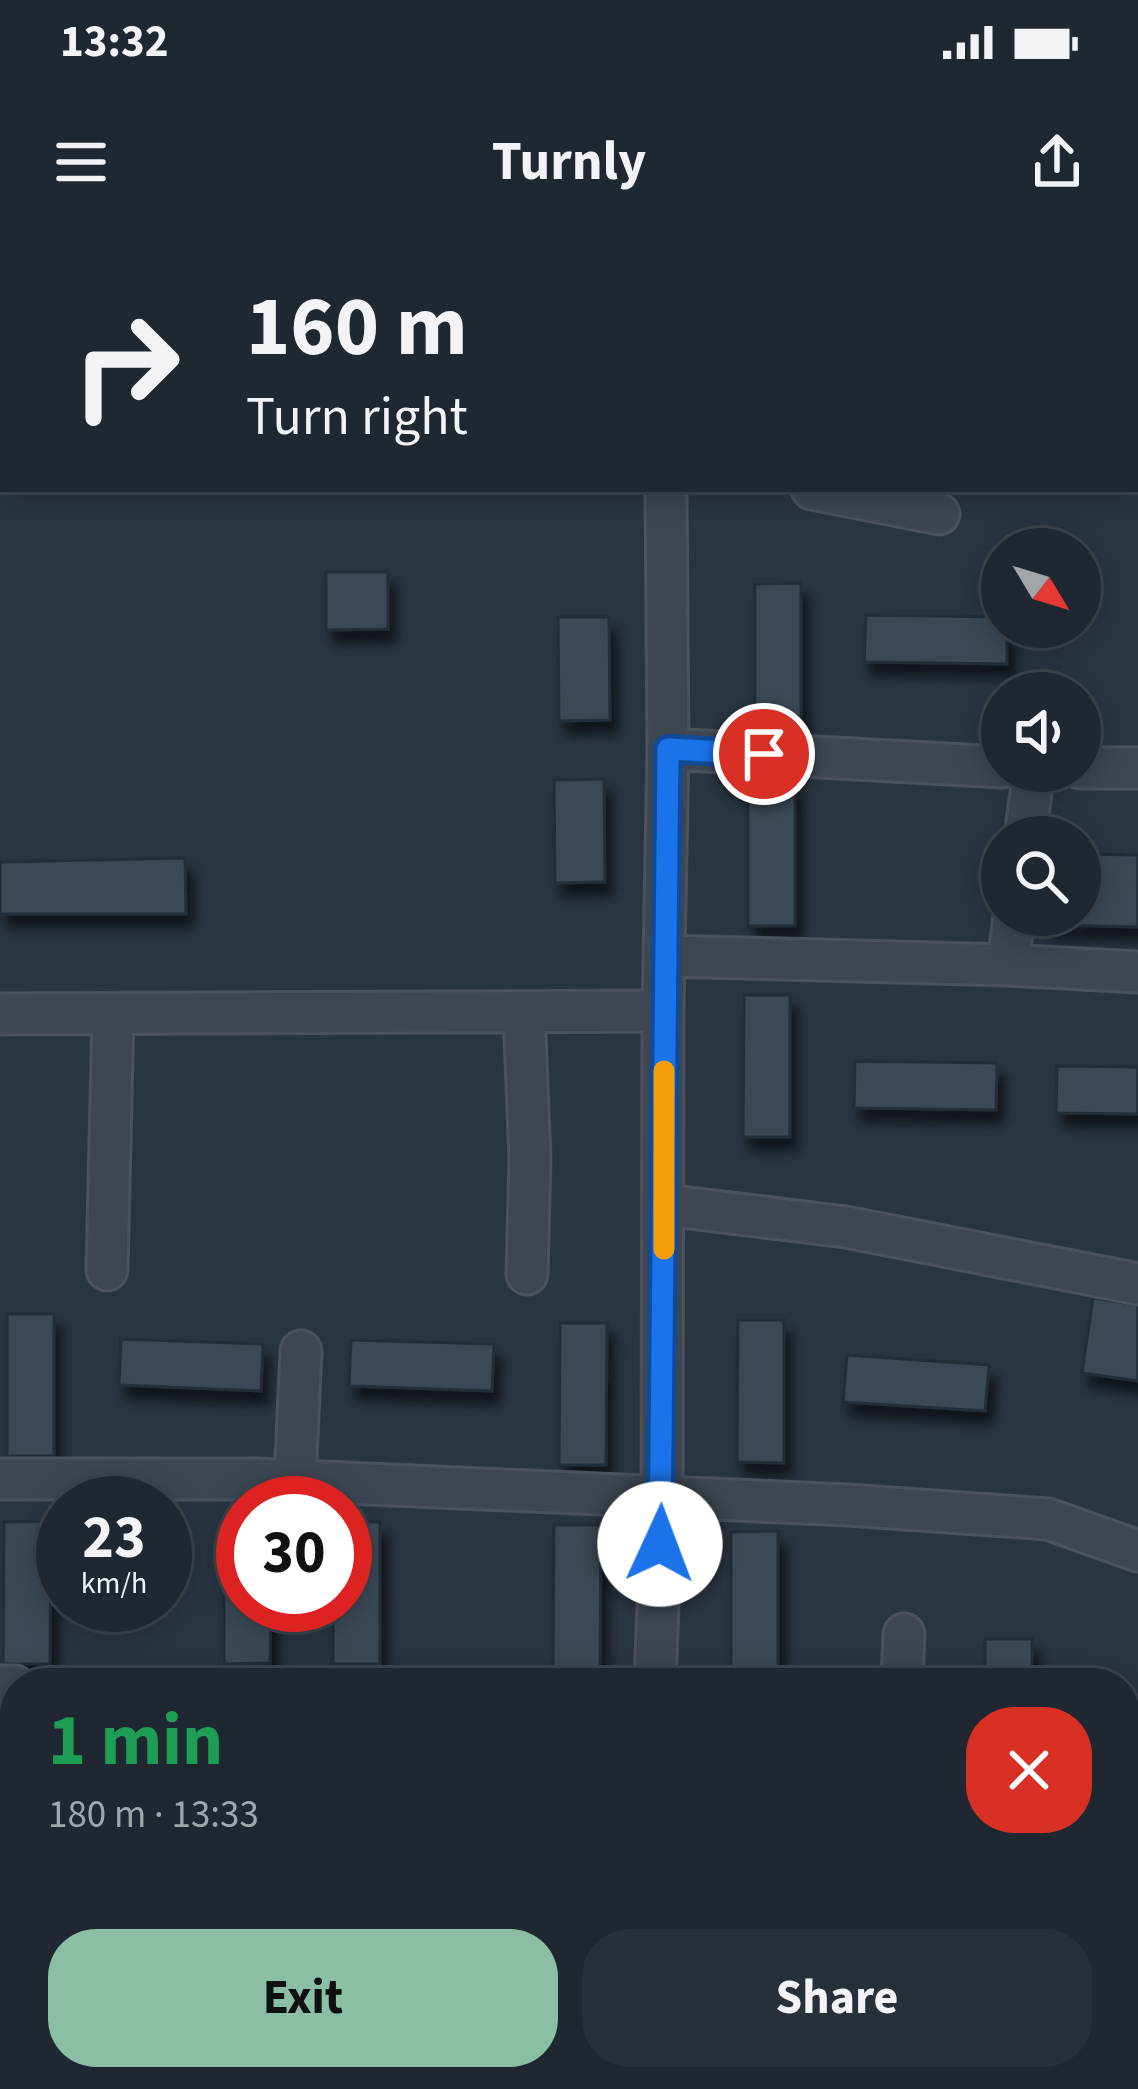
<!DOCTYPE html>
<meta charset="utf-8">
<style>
body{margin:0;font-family:"Source Sans 3",sans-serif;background:#273039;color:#f1f3f6;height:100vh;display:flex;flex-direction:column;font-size:45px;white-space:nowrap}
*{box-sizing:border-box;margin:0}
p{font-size:39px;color:#a1a6ab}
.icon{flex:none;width:66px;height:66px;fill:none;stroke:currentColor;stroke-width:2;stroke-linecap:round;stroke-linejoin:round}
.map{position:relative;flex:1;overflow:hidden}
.sheet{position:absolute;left:0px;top:1428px;width:1140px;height:423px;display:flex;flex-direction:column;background:#1f2831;border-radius:48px 48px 0 0;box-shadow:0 6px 30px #0003,0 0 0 3px #3c444d}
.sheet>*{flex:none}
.hud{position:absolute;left:0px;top:0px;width:1140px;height:252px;box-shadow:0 6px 30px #0003,0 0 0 3px #3c444d;background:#1f2831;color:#f1f3f6;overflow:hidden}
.needle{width:78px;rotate:128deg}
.tools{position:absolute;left:981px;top:288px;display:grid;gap:24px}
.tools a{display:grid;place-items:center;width:120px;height:120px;border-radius:50%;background:#1f2831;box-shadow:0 6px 30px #0003,0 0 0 3px #3c444d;font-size:60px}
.speed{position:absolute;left:36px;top:1236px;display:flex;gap:24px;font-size:60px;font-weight:700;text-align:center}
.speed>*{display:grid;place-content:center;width:156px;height:156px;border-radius:50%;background:#1f2831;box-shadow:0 6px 30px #0003,0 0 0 3px #3c444d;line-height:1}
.speed small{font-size:30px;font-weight:400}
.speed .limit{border:18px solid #d22;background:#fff;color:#111}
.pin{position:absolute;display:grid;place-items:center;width:102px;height:102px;color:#fff;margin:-51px;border:6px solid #fff;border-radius:50%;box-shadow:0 3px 12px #0007}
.me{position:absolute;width:132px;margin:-66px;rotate:2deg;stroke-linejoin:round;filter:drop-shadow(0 0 9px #0008)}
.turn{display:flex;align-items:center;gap:42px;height:252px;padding:0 48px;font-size:54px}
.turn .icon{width:156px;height:156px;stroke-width:2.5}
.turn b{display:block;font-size:84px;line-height:102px}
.round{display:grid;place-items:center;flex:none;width:126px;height:126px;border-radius:48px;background:#273039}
.summary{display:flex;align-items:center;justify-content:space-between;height:204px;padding:0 48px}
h1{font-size:72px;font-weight:700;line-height:90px;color:#1e9e55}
.primary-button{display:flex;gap:24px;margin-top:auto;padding:24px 48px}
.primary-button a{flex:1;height:138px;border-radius:48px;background:#8abfa5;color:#111;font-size:48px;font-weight:700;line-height:138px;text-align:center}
.primary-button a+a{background:#273039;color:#f1f3f6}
.status{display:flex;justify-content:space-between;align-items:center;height:84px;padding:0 60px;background:#1f2831;direction:ltr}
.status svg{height:33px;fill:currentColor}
header{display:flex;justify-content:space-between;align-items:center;height:156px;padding:0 48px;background:#1f2831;font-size:54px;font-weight:700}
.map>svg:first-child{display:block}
.building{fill:#3b4957;stroke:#242d39;stroke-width:3;filter:url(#shadow)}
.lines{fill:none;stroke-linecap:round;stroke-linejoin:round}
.minor-casing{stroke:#4a525e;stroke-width:45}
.path{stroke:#445a5a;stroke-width:6;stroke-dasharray:9 9;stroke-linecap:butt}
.minor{stroke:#3d4651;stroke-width:39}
.route-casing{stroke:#114b97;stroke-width:30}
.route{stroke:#1a73e8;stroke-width:21}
.slow{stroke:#f59e0b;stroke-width:21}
</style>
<div class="status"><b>13:32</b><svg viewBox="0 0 49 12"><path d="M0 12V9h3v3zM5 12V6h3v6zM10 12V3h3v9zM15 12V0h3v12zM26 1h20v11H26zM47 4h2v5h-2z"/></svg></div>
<header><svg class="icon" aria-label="menu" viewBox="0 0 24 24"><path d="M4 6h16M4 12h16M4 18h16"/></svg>Turnly<svg class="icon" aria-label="share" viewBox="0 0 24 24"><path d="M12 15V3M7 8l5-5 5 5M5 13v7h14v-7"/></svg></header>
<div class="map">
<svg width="1138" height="1849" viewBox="0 0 1138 1849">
<defs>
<filter id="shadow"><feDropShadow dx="7" dy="13" stdDeviation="6" flood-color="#0009"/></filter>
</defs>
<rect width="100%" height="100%" fill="#293541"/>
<path class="building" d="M326,332h62v57l-62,1z
M801,343v143h-46v-142z
M866,375l136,2v10h5v37l-143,-2z
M558,377h51l1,103 -51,1z
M604,539l1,103 -50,1 -1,-103z
M795,543v143h-47v-142z
M1080,614l58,1v72l-90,-2v-10h32z
M185,618l1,56h-186v-52z
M744,755h46v142h-47z
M855,821l142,2 -1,47 -142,-2z
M1057,826l81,1v47l-82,-1z
M1093,1058l45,7v76l-56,-8z
M7,1074h47v142h-47z
M738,1080h46v143l-47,-1z
M560,1083h47l-1,142h-47z
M121,1099l142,5 -2,47 -142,-6z
M351,1100l143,4 -2,47 -143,-5z
M847,1115l142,10 -4,46 -142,-9z
M51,1281l-1,143h-47l1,-142z
M224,1281h19v84h28l-1,58 -46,1z
M345,1282h35v142h-47v-59h12z
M554,1285h47l-1,143 -47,-1z
M778,1291v143h-47v-142z
M985,1399h47v44h-47z
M0,1484h15v142l-15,1z
M613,1836v13h-45v-11z
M720,1836h47v4h-47z
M974,1836h47v13h-47z"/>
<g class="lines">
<g class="minor-casing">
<path id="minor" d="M0,218h3
M812,249l127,25
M668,509l334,18
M1080,528h58
M1025,597l9,-66
M665,716l343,9 130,7
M1008,725l6,-50
M524,772l6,146 -3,116
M0,774l663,-3
M665,965l181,22 292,57
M107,1030l6,-256
M0,1239h256l592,26 200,14 90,32
M295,1241l6,-130
M655,1443l7,-185 1,-487 5,-262 -2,-260
M892,1443l10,-3 2,-46
M0,1446h15
M0,1660h15
M652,1836v13"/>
</g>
<path class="path" d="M999,3l6,-3"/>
<use href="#minor" class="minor"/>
</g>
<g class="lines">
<g class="route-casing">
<path id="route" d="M660,1304l8,-795 96,5"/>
</g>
<use href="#route" class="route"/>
<path class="slow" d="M664,831v178"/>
</g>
</svg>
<div class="tools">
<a><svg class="needle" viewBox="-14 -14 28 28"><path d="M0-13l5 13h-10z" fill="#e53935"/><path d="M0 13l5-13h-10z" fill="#a1a6ab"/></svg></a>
<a><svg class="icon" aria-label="sound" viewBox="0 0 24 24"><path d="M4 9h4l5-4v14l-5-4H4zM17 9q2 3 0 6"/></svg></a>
<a><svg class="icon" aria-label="search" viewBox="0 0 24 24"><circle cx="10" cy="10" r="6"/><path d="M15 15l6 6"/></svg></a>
</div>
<div class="speed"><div>23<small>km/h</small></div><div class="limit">30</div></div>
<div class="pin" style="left:764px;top:514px;background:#d93025"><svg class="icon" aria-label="arrive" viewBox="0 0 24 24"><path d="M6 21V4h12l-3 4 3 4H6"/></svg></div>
<svg class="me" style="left:660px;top:1304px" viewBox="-20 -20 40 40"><circle r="19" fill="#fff"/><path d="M0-13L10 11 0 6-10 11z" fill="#1a73e8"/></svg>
<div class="hud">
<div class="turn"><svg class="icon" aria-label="right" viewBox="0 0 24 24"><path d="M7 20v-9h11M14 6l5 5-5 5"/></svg><div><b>160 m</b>Turn right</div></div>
</div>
<section class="sheet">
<div class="summary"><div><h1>1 min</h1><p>180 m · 13:33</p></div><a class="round" style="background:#d93025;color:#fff"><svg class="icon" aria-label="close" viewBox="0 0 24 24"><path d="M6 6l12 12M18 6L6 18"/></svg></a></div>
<div class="primary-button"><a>Exit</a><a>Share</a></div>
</section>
</div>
